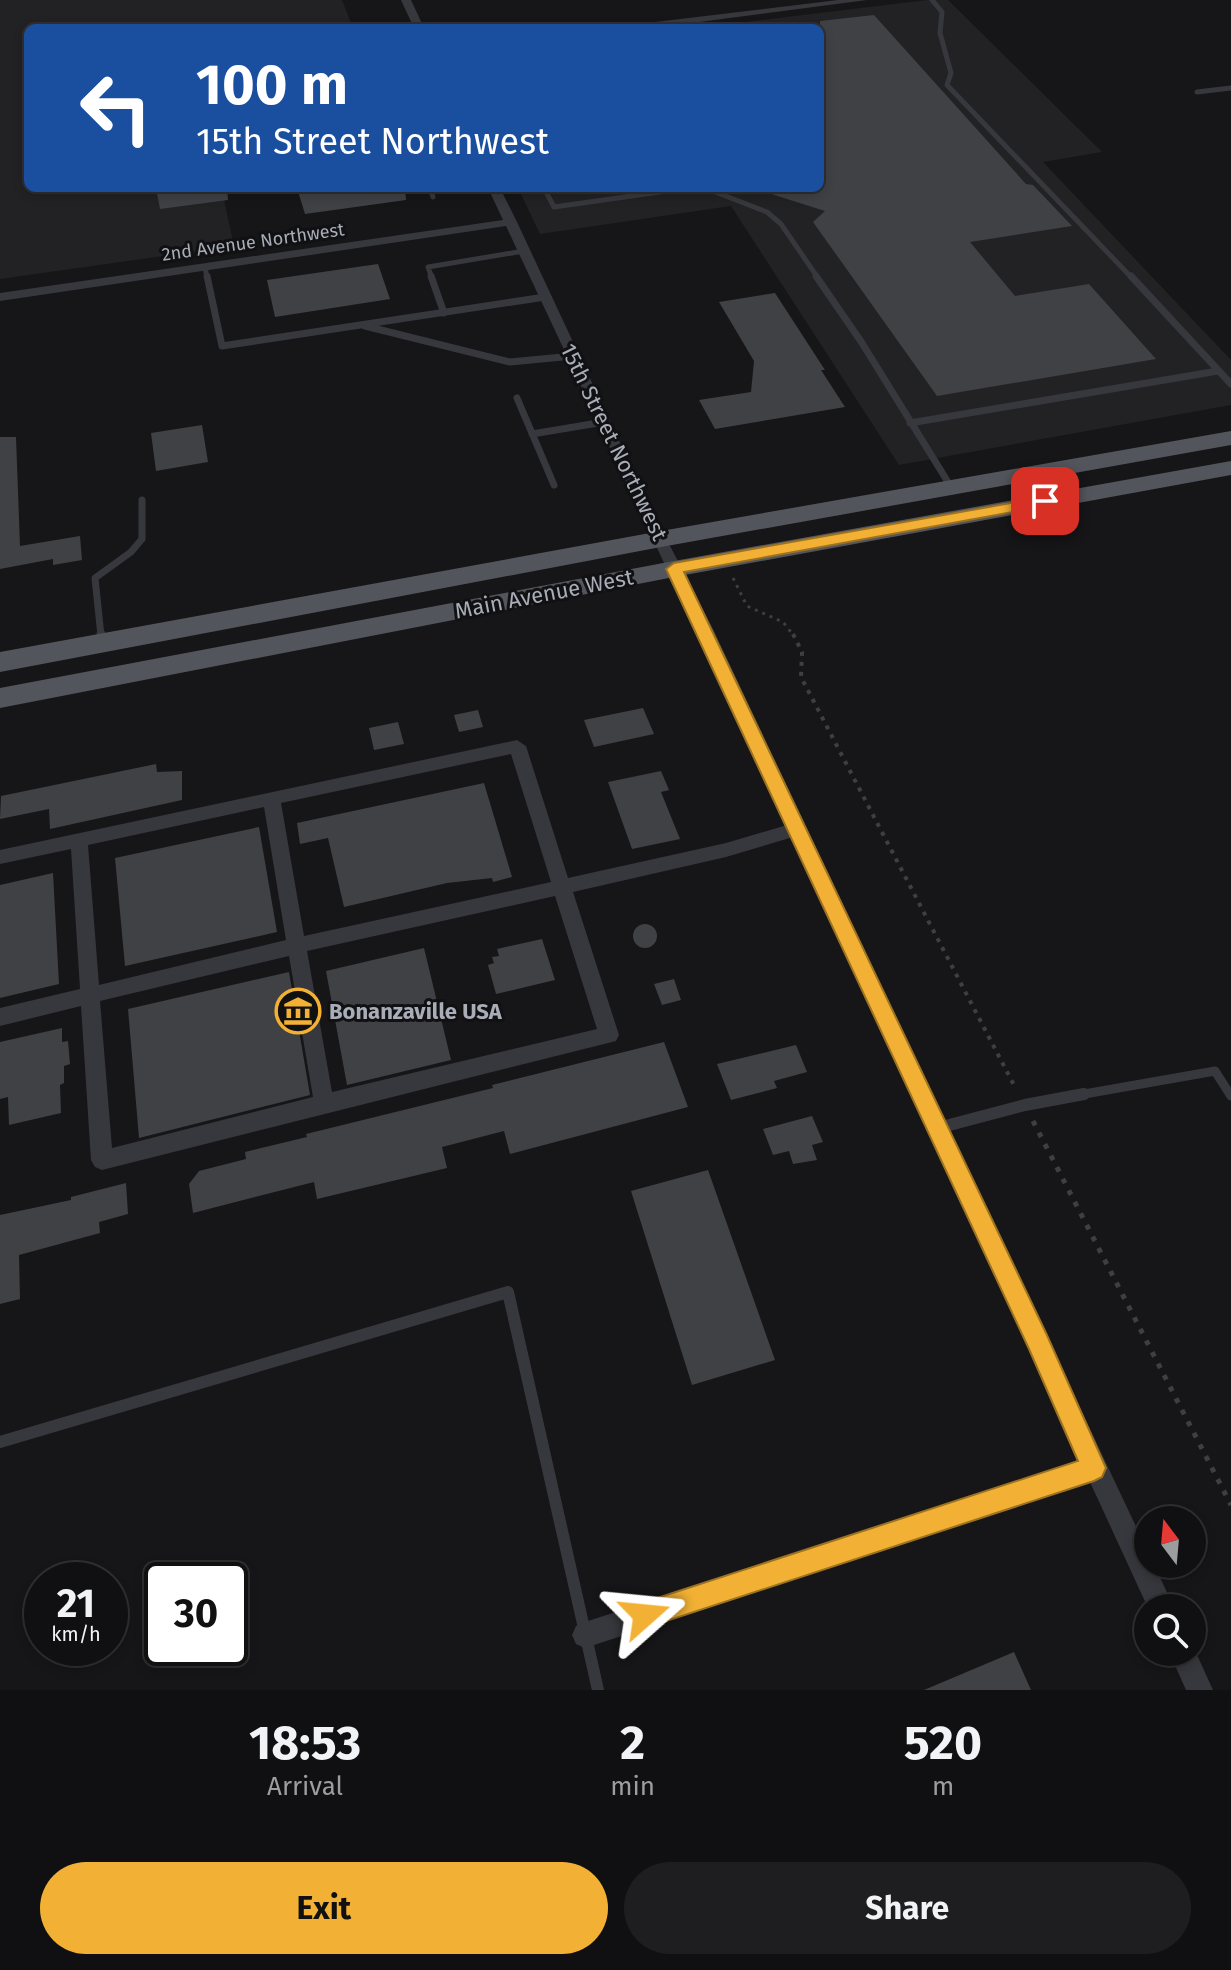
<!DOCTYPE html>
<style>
body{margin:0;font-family:"Fira Sans",sans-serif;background:#1e1e20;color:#f1f3f6;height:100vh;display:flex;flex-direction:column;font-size:30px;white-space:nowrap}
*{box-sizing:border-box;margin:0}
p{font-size:26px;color:#9c9d9f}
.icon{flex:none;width:44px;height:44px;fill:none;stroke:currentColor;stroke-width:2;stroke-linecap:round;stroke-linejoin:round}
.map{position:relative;height:1690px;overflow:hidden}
.drawer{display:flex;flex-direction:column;background:#101012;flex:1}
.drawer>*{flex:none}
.hud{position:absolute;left:24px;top:24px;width:800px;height:168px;border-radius:12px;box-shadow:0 4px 12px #0003,0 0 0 2px #303032;background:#1a4fa0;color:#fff;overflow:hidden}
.needle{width:52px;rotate:344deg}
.buttons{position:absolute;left:1134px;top:1506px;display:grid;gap:16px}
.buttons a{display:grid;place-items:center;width:72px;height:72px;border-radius:50%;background:#101012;box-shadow:0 4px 12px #0003,0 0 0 2px #303032;font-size:40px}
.speed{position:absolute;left:24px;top:1562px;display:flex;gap:16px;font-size:40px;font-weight:700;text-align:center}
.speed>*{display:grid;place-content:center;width:104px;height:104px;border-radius:50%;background:#101012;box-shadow:0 4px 12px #0003,0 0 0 2px #303032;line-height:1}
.speed small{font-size:20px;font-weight:400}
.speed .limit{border:4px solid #111;border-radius:12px;background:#fff;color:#111}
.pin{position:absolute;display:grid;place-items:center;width:68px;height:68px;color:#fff;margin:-34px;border-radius:16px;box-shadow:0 4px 12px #0006}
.me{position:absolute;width:88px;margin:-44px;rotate:72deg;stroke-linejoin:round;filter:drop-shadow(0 0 6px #0008)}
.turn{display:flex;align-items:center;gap:28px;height:168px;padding:0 40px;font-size:36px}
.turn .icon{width:104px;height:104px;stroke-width:2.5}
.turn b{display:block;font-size:56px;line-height:68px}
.eta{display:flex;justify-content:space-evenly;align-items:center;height:136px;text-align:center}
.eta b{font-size:48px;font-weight:700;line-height:56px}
.button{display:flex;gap:16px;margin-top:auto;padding:16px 40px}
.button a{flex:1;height:92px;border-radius:48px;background:#f2b134;color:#111;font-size:32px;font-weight:700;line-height:92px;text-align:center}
.button a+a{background:#1e1e20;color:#f1f3f6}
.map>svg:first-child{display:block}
.built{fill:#222225}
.building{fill:#404145}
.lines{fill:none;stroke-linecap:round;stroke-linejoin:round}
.path-far2{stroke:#3d3f44;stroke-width:3;stroke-dasharray:3 5;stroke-linecap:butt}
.path-far1{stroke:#3d3f44;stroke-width:4;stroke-dasharray:4 6;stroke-linecap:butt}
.path{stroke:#3d3f44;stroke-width:5;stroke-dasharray:5 8;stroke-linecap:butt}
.lane-far3{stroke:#37383d;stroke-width:5}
.lane-far2{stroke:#37383d;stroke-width:7}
.lane-far1{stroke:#37383d;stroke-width:9}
.lane{stroke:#37383d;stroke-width:12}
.street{fill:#37383d;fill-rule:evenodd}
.primary{fill:#53555c;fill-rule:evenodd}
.route{fill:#f2b134;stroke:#9d7322;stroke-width:2}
.labels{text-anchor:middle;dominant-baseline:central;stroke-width:6;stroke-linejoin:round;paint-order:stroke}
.far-street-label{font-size:18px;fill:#a8adb8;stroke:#111113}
.street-label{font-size:22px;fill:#a8adb8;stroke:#111113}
.poi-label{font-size:22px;font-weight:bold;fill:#a8adb8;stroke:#111113;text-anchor:start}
</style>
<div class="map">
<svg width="1231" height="1690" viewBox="0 0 1231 1690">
<rect width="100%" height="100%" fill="#161618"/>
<path class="built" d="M0,0h342l11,28h-325v160h181l15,12 10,46 -234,33z
M927,0h21l154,152 -59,10 188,198v45l-332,60 -168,-259 -191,28 -22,-46h302v-160h-124z"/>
<path class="building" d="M874,15l152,169 7,1 39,41 -102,16 45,54 74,-12 67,75 -219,37 -124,-174 12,-11 -60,-19 1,-4h54v-167z
M156,188h71l1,12 -68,9z
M297,188h108l1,12 -101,14z
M378,264l12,35 -115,18 -8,-37z
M775,293l50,77h-4l24,37 -130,22 -16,-29 52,-8 3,-31 -35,-59z
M202,425l6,37 -52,9 -5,-38z
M0,437h16l4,109 60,-10 2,24 -29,5v-6l-53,10z
M643,708l11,26 -60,13 -10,-27z
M478,710l5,17 -24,5 -5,-17z
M398,722l6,22 -30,6 -5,-22z
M156,764l1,8 25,-1v29l-132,29 -1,-20 -49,10 1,-23z
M661,771l8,19 -8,2 19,47 -48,10 -24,-67z
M484,783l28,94 -19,5 -1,-4 -45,5 -103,24 -16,-69 -28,6 -3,-21z
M259,827l18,105 -152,34 -10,-108z
M53,873l6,111 -59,14v-113z
M633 936a12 12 0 1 1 24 0a12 12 0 1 1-24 0Z
M542,939l13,41 -59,14 -8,-29 6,-2 -2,-6 7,-1 -2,-7z
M424,948l27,112 -104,25 -21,-114z
M289,972l21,123 -171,43 -11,-129z
M674,979l7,21 -19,5 -8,-21z
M62,1028v14l6,-1 2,23 -6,2v17l-4,2 1,28 -52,12 -1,-28 -8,2v-57z
M664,1042l24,65 -178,47 -6,-23 -62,16 5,21 -130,31 -3,-17 -121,31 -4,-29 10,-13 47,-12 -1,-7 62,-15 -1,-3 187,-46 -1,-3z
M796,1045l11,27 -33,9 3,7 -46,12 -14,-36z
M812,1116l11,26 -11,3 5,15 -24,4 -4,-13 -16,4 -10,-26z
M708,1170l67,190 -83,25 -61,-194z
M126,1183l2,31 -29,8 1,11 -81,22 1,44 -20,5v-89l71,-15v-3z
M1014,1652l17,38h-107z"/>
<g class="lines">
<path class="path-far2" d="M733,578l14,28 36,16 11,14"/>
<path class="path-far1" d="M793,634l9,18 -1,25 215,412"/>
<path class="path" d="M1033,1121l198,384"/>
<path class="lane-far3" d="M932,0l10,12 -2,21 11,40 -4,12 185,193
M1197,92l34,-4
M430,188l3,9
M544,188l10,19 134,-19
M705,188l62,24 14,12 37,54
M205,267l2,11
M432,278l-4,-11 96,-16"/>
<path class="lane-far2" d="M207,276l15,70 323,-49
M431,276l13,37
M816,276l46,67 89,144
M1131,276l100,108
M365,326l145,36 63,-6
M517,398l37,87
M910,423l308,-52
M532,434l72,-12
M101,636l-6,-58 36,-26 11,-13v-39"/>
<path class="lane-far1" d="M101,634l1,9
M1073,1096l142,-25 16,25"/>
<path class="lane" d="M938,1128l87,-23 59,-11
M0,1442l508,-150 90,398"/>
<path class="street" d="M401,0h10l13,28h-10z
M838,0h29l-213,28h-29l5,-3z
M488,188h12l17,34 134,287 62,120 435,923v12h6l20,44h-26l-58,-126 -505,166 -9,-4 -4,-9 4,-9 9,-4 495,-161 -287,-624 -67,20 -153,35 46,143 -3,6 -514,129 -7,-3 -4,-7 -10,-154 -81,20v-18l80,-19 -9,-140 -71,15v-14l517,-110 9,6 42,132 158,-35 61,-18 -281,-599 -506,75v-8l503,-73zM511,754l40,128 -247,54 -23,-133zM264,807l22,133 -187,45 -11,-140zM555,896l42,133 -265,63 -25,-141zM289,956l24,141 -201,51 -12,-147z
M1192,1644l21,46h-27l-17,-38h23z"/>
<path class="primary" d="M1231,431v14l-570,102 -661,125v-20l661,-121z
M1231,461v14l-557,102 -674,131v-20l674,-127z"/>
</g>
<path class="route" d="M1045,497l6,1v7l-367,67 362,761 60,135 -4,9 -8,4 -449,147 -9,-4 -4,-9 4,-9 9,-4 433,-141 -49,-112 -363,-780 8,-6z"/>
<defs>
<g id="museum-ring" transform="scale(2.3)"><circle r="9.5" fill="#111113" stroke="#f2b134" stroke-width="1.5"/><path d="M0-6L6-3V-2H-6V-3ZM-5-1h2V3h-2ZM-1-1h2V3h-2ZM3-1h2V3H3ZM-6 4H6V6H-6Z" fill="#f2b134"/></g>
</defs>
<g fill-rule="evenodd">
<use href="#museum-ring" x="298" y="1011"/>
</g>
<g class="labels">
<g class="far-street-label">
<text transform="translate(253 242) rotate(-8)">2nd Avenue Northwest</text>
</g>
<g class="street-label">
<text transform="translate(614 442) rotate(64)">15th Street Northwest</text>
<text transform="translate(544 594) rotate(-11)">Main Avenue West</text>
</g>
<g class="poi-label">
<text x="329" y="1011">Bonanzaville USA</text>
</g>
</g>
</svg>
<div class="buttons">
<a><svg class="needle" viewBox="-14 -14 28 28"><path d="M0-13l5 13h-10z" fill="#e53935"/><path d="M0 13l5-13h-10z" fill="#9c9d9f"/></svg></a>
<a><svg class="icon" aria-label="search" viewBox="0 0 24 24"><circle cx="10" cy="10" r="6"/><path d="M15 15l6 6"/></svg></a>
</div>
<div class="speed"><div>21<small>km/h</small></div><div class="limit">30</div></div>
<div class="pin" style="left:1045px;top:501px;background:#d93025"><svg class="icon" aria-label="arrive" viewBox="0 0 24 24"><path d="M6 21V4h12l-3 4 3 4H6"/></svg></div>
<svg class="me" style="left:645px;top:1615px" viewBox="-20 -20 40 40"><path d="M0-17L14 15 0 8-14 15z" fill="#f2b134" stroke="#fff" stroke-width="4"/></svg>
<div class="hud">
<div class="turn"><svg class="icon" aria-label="left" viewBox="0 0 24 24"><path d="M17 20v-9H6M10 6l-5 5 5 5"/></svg><div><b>100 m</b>15th Street Northwest</div></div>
</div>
</div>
<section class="drawer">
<div class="eta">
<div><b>18:53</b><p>Arrival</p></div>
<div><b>2</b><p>min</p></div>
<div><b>520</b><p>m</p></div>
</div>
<div class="button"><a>Exit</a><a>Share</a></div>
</section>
